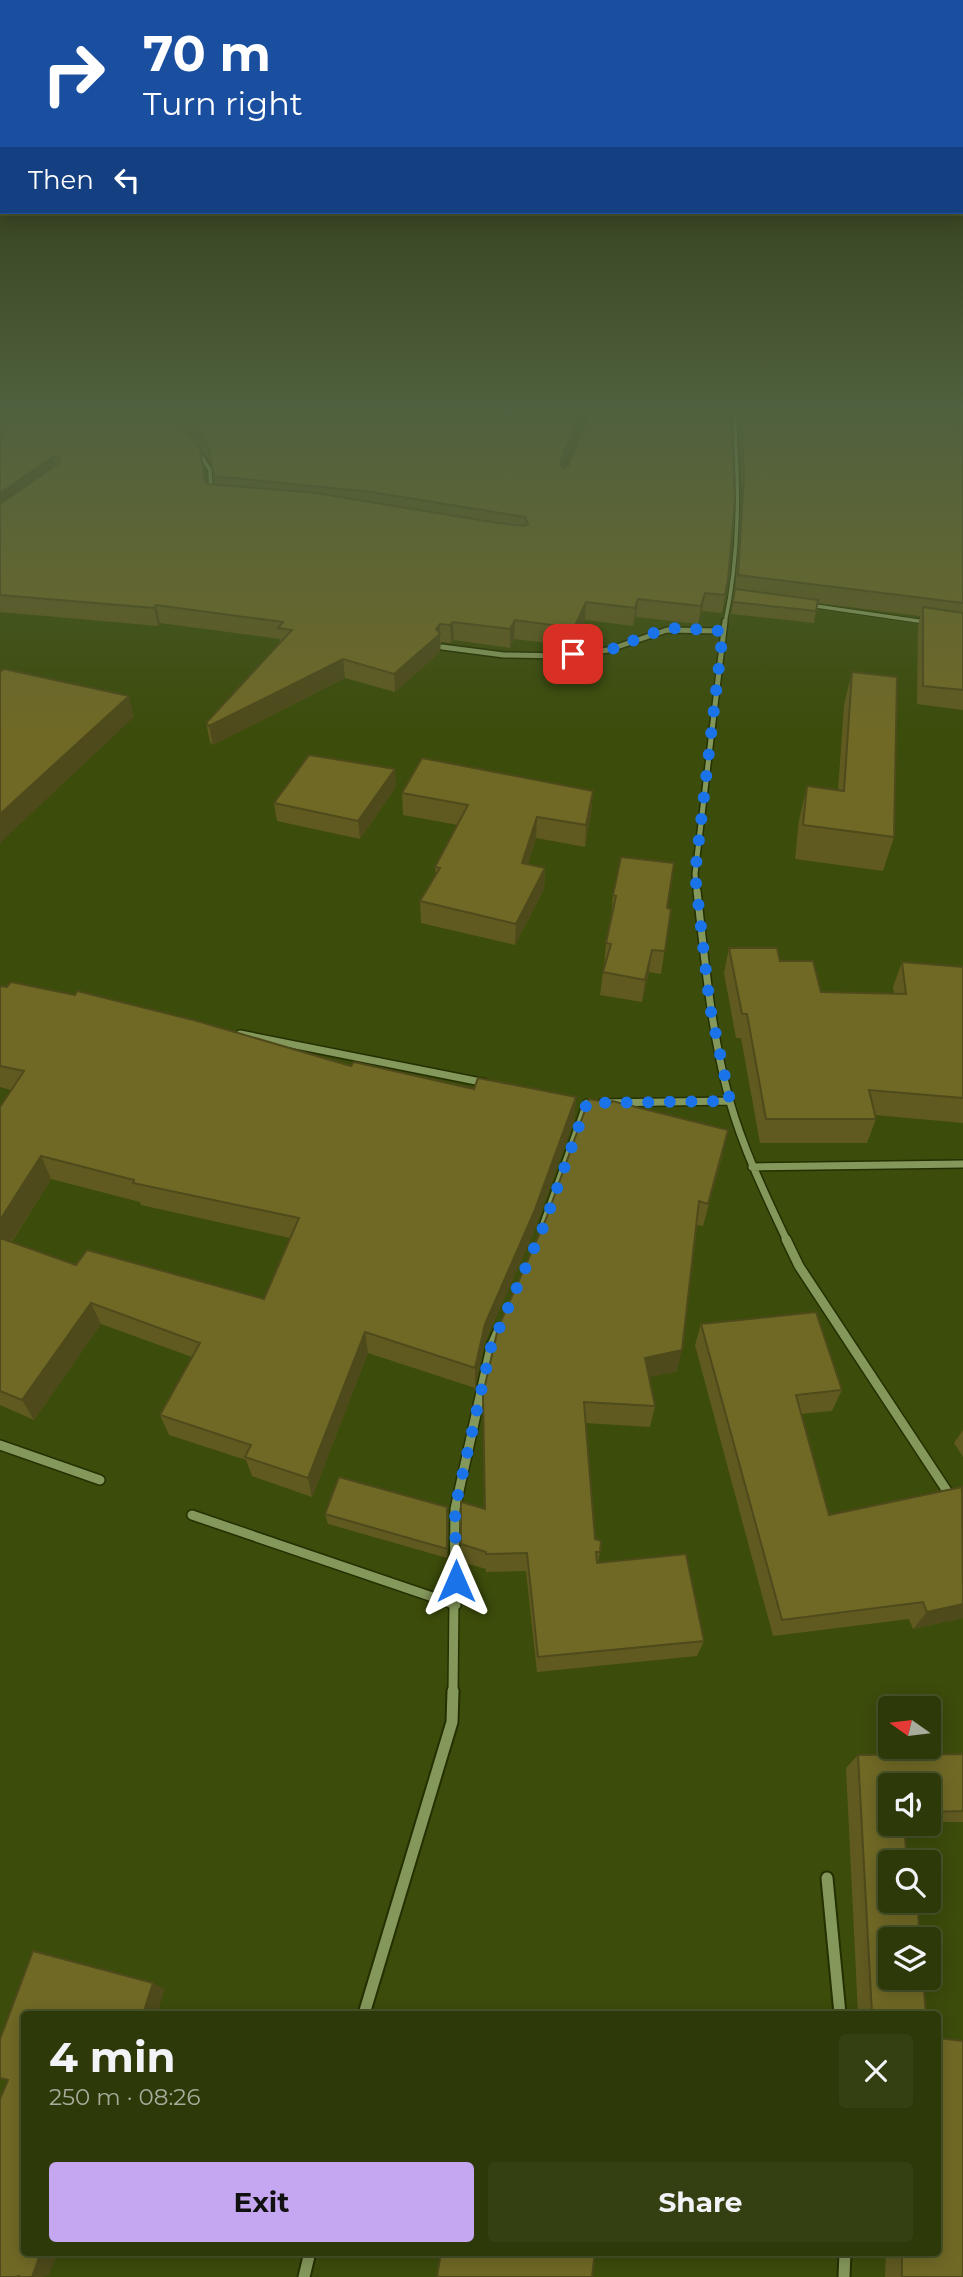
<!DOCTYPE html>
<meta charset="utf-8">
<style>
body{margin:0;font-family:Montserrat,sans-serif;background:#354012;color:#f1f3f6;height:100vh;display:flex;flex-direction:column;font-size:26px;white-space:nowrap}
*{box-sizing:border-box;margin:0}
p{font-size:23px;color:#a7ac9c}
.icon{flex:none;width:38px;height:38px;fill:none;stroke:currentColor;stroke-width:2;stroke-linecap:round;stroke-linejoin:round}
.map{position:relative;flex:1;overflow:hidden}
.panel{position:absolute;left:21px;top:2011px;width:920px;height:245px;display:flex;flex-direction:column;background:#2d3908;border-radius:7px;box-shadow:0 4px 18px #0003,0 0 0 2px #485329}
.panel>*{flex:none}
.hud{position:absolute;left:0px;top:0px;width:964px;height:214px;box-shadow:0 4px 18px #0003,0 0 0 2px #485329;background:#1a4fa0;color:#fff;overflow:hidden}
.needle{width:46px;rotate:284deg}
.fabs{position:absolute;left:878px;top:1696px;display:grid;gap:14px}
.fabs a{display:grid;place-items:center;width:63px;height:63px;border-radius:7px;background:#2d3908;box-shadow:0 4px 18px #0003,0 0 0 2px #485329;font-size:35px}
.pin{position:absolute;display:grid;place-items:center;width:60px;height:60px;color:#fff;margin:-30px;border-radius:14px;box-shadow:0 4px 10px #0006}
.me{position:absolute;width:77px;margin:-38px;rotate:0deg;stroke-linejoin:round;filter:drop-shadow(0 0 5px #0008)}
.turn{display:flex;align-items:center;gap:24px;height:147px;padding:0 28px;font-size:32px}
.turn .icon{width:91px;height:91px;stroke-width:2.5}
.turn b{display:block;font-size:49px;line-height:60px}
.then{display:flex;align-items:center;height:66px;padding:0 28px;background:#0003;gap:14px;font-size:26px}
.round{display:grid;place-items:center;flex:none;width:74px;height:74px;border-radius:7px;background:#354012}
.head{display:flex;align-items:center;justify-content:space-between;height:119px;padding:0 28px}
h1{font-size:42px;font-weight:700;line-height:52px}
.primary-button{display:flex;gap:14px;margin-top:auto;padding:14px 28px}
.primary-button a{flex:1;height:80px;border-radius:7px;background:#c5a6f0;color:#111;font-size:28px;font-weight:700;line-height:80px;text-align:center}
.primary-button a+a{background:#354012;color:#f1f3f6}
.map>svg:first-child{display:block}
.lines{fill:none;stroke-linecap:round;stroke-linejoin:round}
.street-far4-casing{stroke:#253001;stroke-width:5}
.street-far3-casing{stroke:#253001;stroke-width:8}
.street-far2-casing{stroke:#253001;stroke-width:10}
.street-far1-casing{stroke:#253001;stroke-width:12}
.street-casing{stroke:#253001;stroke-width:15}
.street-far4{stroke:#85985b;stroke-width:3.5}
.street-far3{stroke:#85985b;stroke-width:5}
.street-far2{stroke:#85985b;stroke-width:7}
.street-far1{stroke:#85985b;stroke-width:9}
.street{stroke:#85985b;stroke-width:11}
.wall{fill:#605a21;fill-rule:evenodd}
.shaded-wall{fill:#4e4a1b}
.building{fill:#706926;stroke:#4e4a1b;stroke-width:2}
.route{stroke:#1a73e8;stroke-width:12;stroke-dasharray:0 21.6}
</style>
<div class="map">
<svg width="963" height="2277" viewBox="0 0 963 2277">
<rect width="100%" height="100%" fill="#3c4c0b"/>
<g class="lines">
<g class="street-far4-casing">
<path id="street-far4" d="M196,448l14,22 1,24
M809,605l116,17
M725,623c15,-69 14,-139 9,-209"/>
</g>
<g class="street-far3-casing">
<path id="street-far3" d="M921,621l4,1
M442,647l62,8 63,1 41,-6 59,-20 56,1
M697,892l-2,-18 30,-253"/>
</g>
<g class="street-far2-casing">
<path id="street-far2" d="M697,891c8,70 14,142 33,211 14,49 36,94 57,139
M240,1034l246,49
M601,1103l129,-2
M752,1167l211,-3
M543,1226l44,-123"/>
</g>
<g class="street-far1-casing">
<path id="street-far1" d="M786,1239l13,27 152,231
M0,1445l100,35
M192,1515l264,90
M453,1693l2,-184 36,-162 9,-20"/>
</g>
<g class="street-casing">
<path id="street" d="M827,1878l13,136
M364,2014l88,-292 1,-31
M304,2277l6,-25
M844,2277l1,-25"/>
</g>
<use href="#street-far4" class="street-far4"/>
<use href="#street-far3" class="street-far3"/>
<use href="#street-far2" class="street-far2"/>
<use href="#street-far1" class="street-far1"/>
<use href="#street" class="street"/>
</g>
<path class="wall" d="M0,414h585l-22,54 165,111 -6,34 -20,-2 -4,13 -62,-7 -3,9 -48,-6 -12,26 -59,-7 -4,9 -56,-8 -3,3 -10,-1 -1,10 -45,40 -50,-14 -132,67 -3,-3 -4,-19 74,-79v-5l-120,-16 -2,3 -158,-14zM181,415l2,9 28,38 4,23 -7,-1 -3,-3 -30,-64z
M738,414h225v296l-46,-6 1,-78 2,-10 -103,-13 -3,20 -83,-9 4,-21 7,-100z
M852,672l42,165 -11,34 -88,-12 4,-39 8,-34 31,4 6,-85z
M396,787l-36,52 -83,-18 -3,-18z
M593,791l-2,22 -6,34 -49,-9 -8,27 17,3 -1,21 -29,56 -94,-22 -1,-22 16,-26 -1,-8 23,-42 -55,-10 -1,-22z
M613,895l58,14 -10,65 -12,-2 -7,30 -42,-7 3,-23 2,-6h-1l2,-23 5,-25z
M729,948l51,13 41,31 73,2 -1,-7 9,-25 61,5v156l-88,-8 1,4 -9,24h-107l-19,-105h-5l-12,-65z
M0,986l351,80 123,23 102,8 -2,23 -41,114 -49,110 -9,44 -107,-35 -56,144 -60,-21 -6,-16 -77,-25 -9,-20 32,-58 -91,-33 -67,96 -34,-15v-298l11,-17 -11,-3zM51,1179l89,23 1,3 149,33 -26,61 -188,-34 -64,-23z
M723,1153l-20,73 -6,-1 -20,146 -28,6 6,29 -5,21 -65,-4 10,116 5,13 -2,11 106,78 -7,15 -160,16 -11,-101 -40,1v-3l-25,-7v-18z
M701,1324l141,66 -10,21 -31,3 28,101 134,-28v131l-50,11 -4,-10 -136,17 -78,-291z
M963,1430v27l-9,-14z
M325,1514l123,3 -1,41 -119,-34z
M963,1754v68h-34v-37h-38l35,229h-68l-12,-246 12,-13z
M886,2252h52l25,25h-78z"/>
<path class="shaded-wall" d="M580,414h5l-26,65 1,-16z
M54,456l4,16 -58,42v-21z
M705,593l-3,18 -4,13 3,-18z
M638,599l-2,18 -3,9 2,-18z
M586,602l-1,18 -12,26 1,-18z
M156,605l4,18 -2,3 -4,-18z
M515,620l-1,19 -4,9v-19z
M453,622l1,18 -3,3 -1,-18z
M440,624v28l-45,40 -1,-18z
M343,659l2,19 -132,67 -4,-19z
M129,696l5,21 -134,126v-29z
M395,769l1,18 -36,52 -2,-18z
M593,791l-2,22 -6,34 1,-22z
M537,817l-1,21 -14,47v-22z
M545,868l-1,21 -29,56 1,-21z
M652,950l-3,22 -7,30 3,-22z
M576,1097l-2,23 -41,114 -49,110 -9,44v-20l10,-44z
M41,1156l10,23 -49,78 -2,-5v-32z
M91,1303l10,21 -67,96 -12,-20z
M365,1332l3,21 -56,144 -4,-19z
M682,1350l-5,21 -36,8 4,-21z
M963,1604v14l-50,11 14,-17z
M153,1983l12,6 -8,25h-14z
M41,2252h17l-9,23 -6,2h-25z"/>
<path class="building" d="M0,414h173l27,35 5,32 3,3 108,9 182,30 26,3 4,-2 -3,-7 -154,-25 -157,-16 -6,-31 -23,-31h395l-20,49 3,6 5,-3 21,-52h143l3,88 -7,77 -3,16 -20,-2 -4,13 -63,-7 -3,9 -49,-6 -12,26 -59,-8 -5,9 -57,-7 -3,3 -10,-1 -4,5 4,5 -46,40 -51,-15 -134,67 -3,-3 86,-93 -14,-2 5,-6 -127,-17 -2,3 -154,-13v-91l59,-41 2,-5 -7,-2 -54,37z
M741,414h138l84,10v179l-225,-28 6,-99z
M735,589l83,11 -2,11 -83,-9z
M923,607l40,6v77l-40,-4z
M4,669l125,27 -129,118v-142z
M852,672l45,5 -3,160 -91,-12 4,-39 37,5z
M309,755l86,14 -37,52 -84,-18z
M422,758l171,33 -7,34 -49,-8 -15,46 23,5 -29,56 -96,-23 20,-33 -5,-1 33,-62 -66,-12z
M621,857l53,6 -7,45 4,1 -6,42 -13,-1 -7,30 -42,-8 8,-28 -5,-1 10,-47 -3,-1z
M729,948h48l3,13h33l8,31 85,2 -4,-32 61,5v131l-94,-8 7,29h-110l-19,-105h-5z
M11,982l64,13 2,-4 120,30 154,45 3,-4 120,27 4,-11 98,19 -42,115 -49,112 -10,44 -110,-36 -57,146 -63,-21 6,-12 -91,-30 40,-72 -109,-40 -69,97 -22,-9v-153l76,27 11,-15 177,49 35,-81 -166,-35 1,-3 -93,-24 -41,64v-113l24,-36 -24,-5v-80l7,1z
M589,1099l22,4 1,-2 116,29 -20,74 -9,-3 -17,149 -37,8 10,48 -71,-4 11,137 6,2 -1,11h-4l1,11 89,-9 18,87 -166,16 -11,-104 -41,1v-2l-25,-8v-42l24,7 -2,-115 15,-66 48,-109z
M816,1312l26,78 -46,5 33,120 133,-28 1,117 -36,8 -4,-10 -141,18 -81,-296z
M339,1477l108,30v42l-122,-35z
M963,1754v57l-34,1v-27h-38v39h13l3,38h-16v38h19v10l8,1 2,28h-29v39h32l3,36h-54l-14,-259z
M33,1951l120,32 -10,31h-119v238h17l-9,25h-11l-3,-1v1h-18v-178l8,-19 -8,-2v-39z
M938,2038l25,3v236h-61v-25h36z
M441,2252h154l-3,25h-155z"/>
<linearGradient id="sky" x2="0" y2="1"><stop stop-color="#212a06"/><stop offset="0.56" stop-color="#50613f"/><stop offset="1" stop-color="#50613f" stop-opacity="0"/></linearGradient>
<rect width="963" height="733" fill="url(#sky)"/>
<g class="lines">
<path class="route" d="M456,1581l-1,-73 36,-161 54,-124 42,-120 143,-2 -20,-94 -15,-133 28,-243 -47,-3 -27,6 -39,16 -37,4"/>
</g>
</svg>
<div class="fabs">
<a><svg class="needle" viewBox="-14 -14 28 28"><path d="M0-13l5 13h-10z" fill="#e53935"/><path d="M0 13l5-13h-10z" fill="#a7ac9c"/></svg></a>
<a><svg class="icon" aria-label="sound" viewBox="0 0 24 24"><path d="M4 9h4l5-4v14l-5-4H4zM17 9q2 3 0 6"/></svg></a>
<a><svg class="icon" aria-label="search" viewBox="0 0 24 24"><circle cx="10" cy="10" r="6"/><path d="M15 15l6 6"/></svg></a>
<a><svg class="icon" aria-label="layers" viewBox="0 0 24 24"><path d="M12 4l9 5-9 5-9-5zM3 14l9 5 9-5"/></svg></a>
</div>
<div class="pin" style="left:573px;top:654px;background:#d93025"><svg class="icon" aria-label="arrive" viewBox="0 0 24 24"><path d="M6 21V4h12l-3 4 3 4H6"/></svg></div>
<svg class="me" style="left:456px;top:1581px" viewBox="-20 -20 40 40"><path d="M0-17L14 15 0 8-14 15z" fill="#1a73e8" stroke="#fff" stroke-width="4"/></svg>
<div class="hud">
<div class="turn"><svg class="icon" aria-label="right" viewBox="0 0 24 24"><path d="M7 20v-9h11M14 6l5 5-5 5"/></svg><div><b>70 m</b>Turn right</div></div>
<div class="then">Then<svg class="icon" aria-label="left" viewBox="0 0 24 24"><path d="M17 20v-9H6M10 6l-5 5 5 5"/></svg></div>
</div>
<section class="panel">
<div class="head"><div><h1>4 min</h1><p>250 m · 08:26</p></div><a class="round"><svg class="icon" aria-label="close" viewBox="0 0 24 24"><path d="M6 6l12 12M18 6L6 18"/></svg></a></div>
<div class="primary-button"><a>Exit</a><a>Share</a></div>
</section>
</div>
